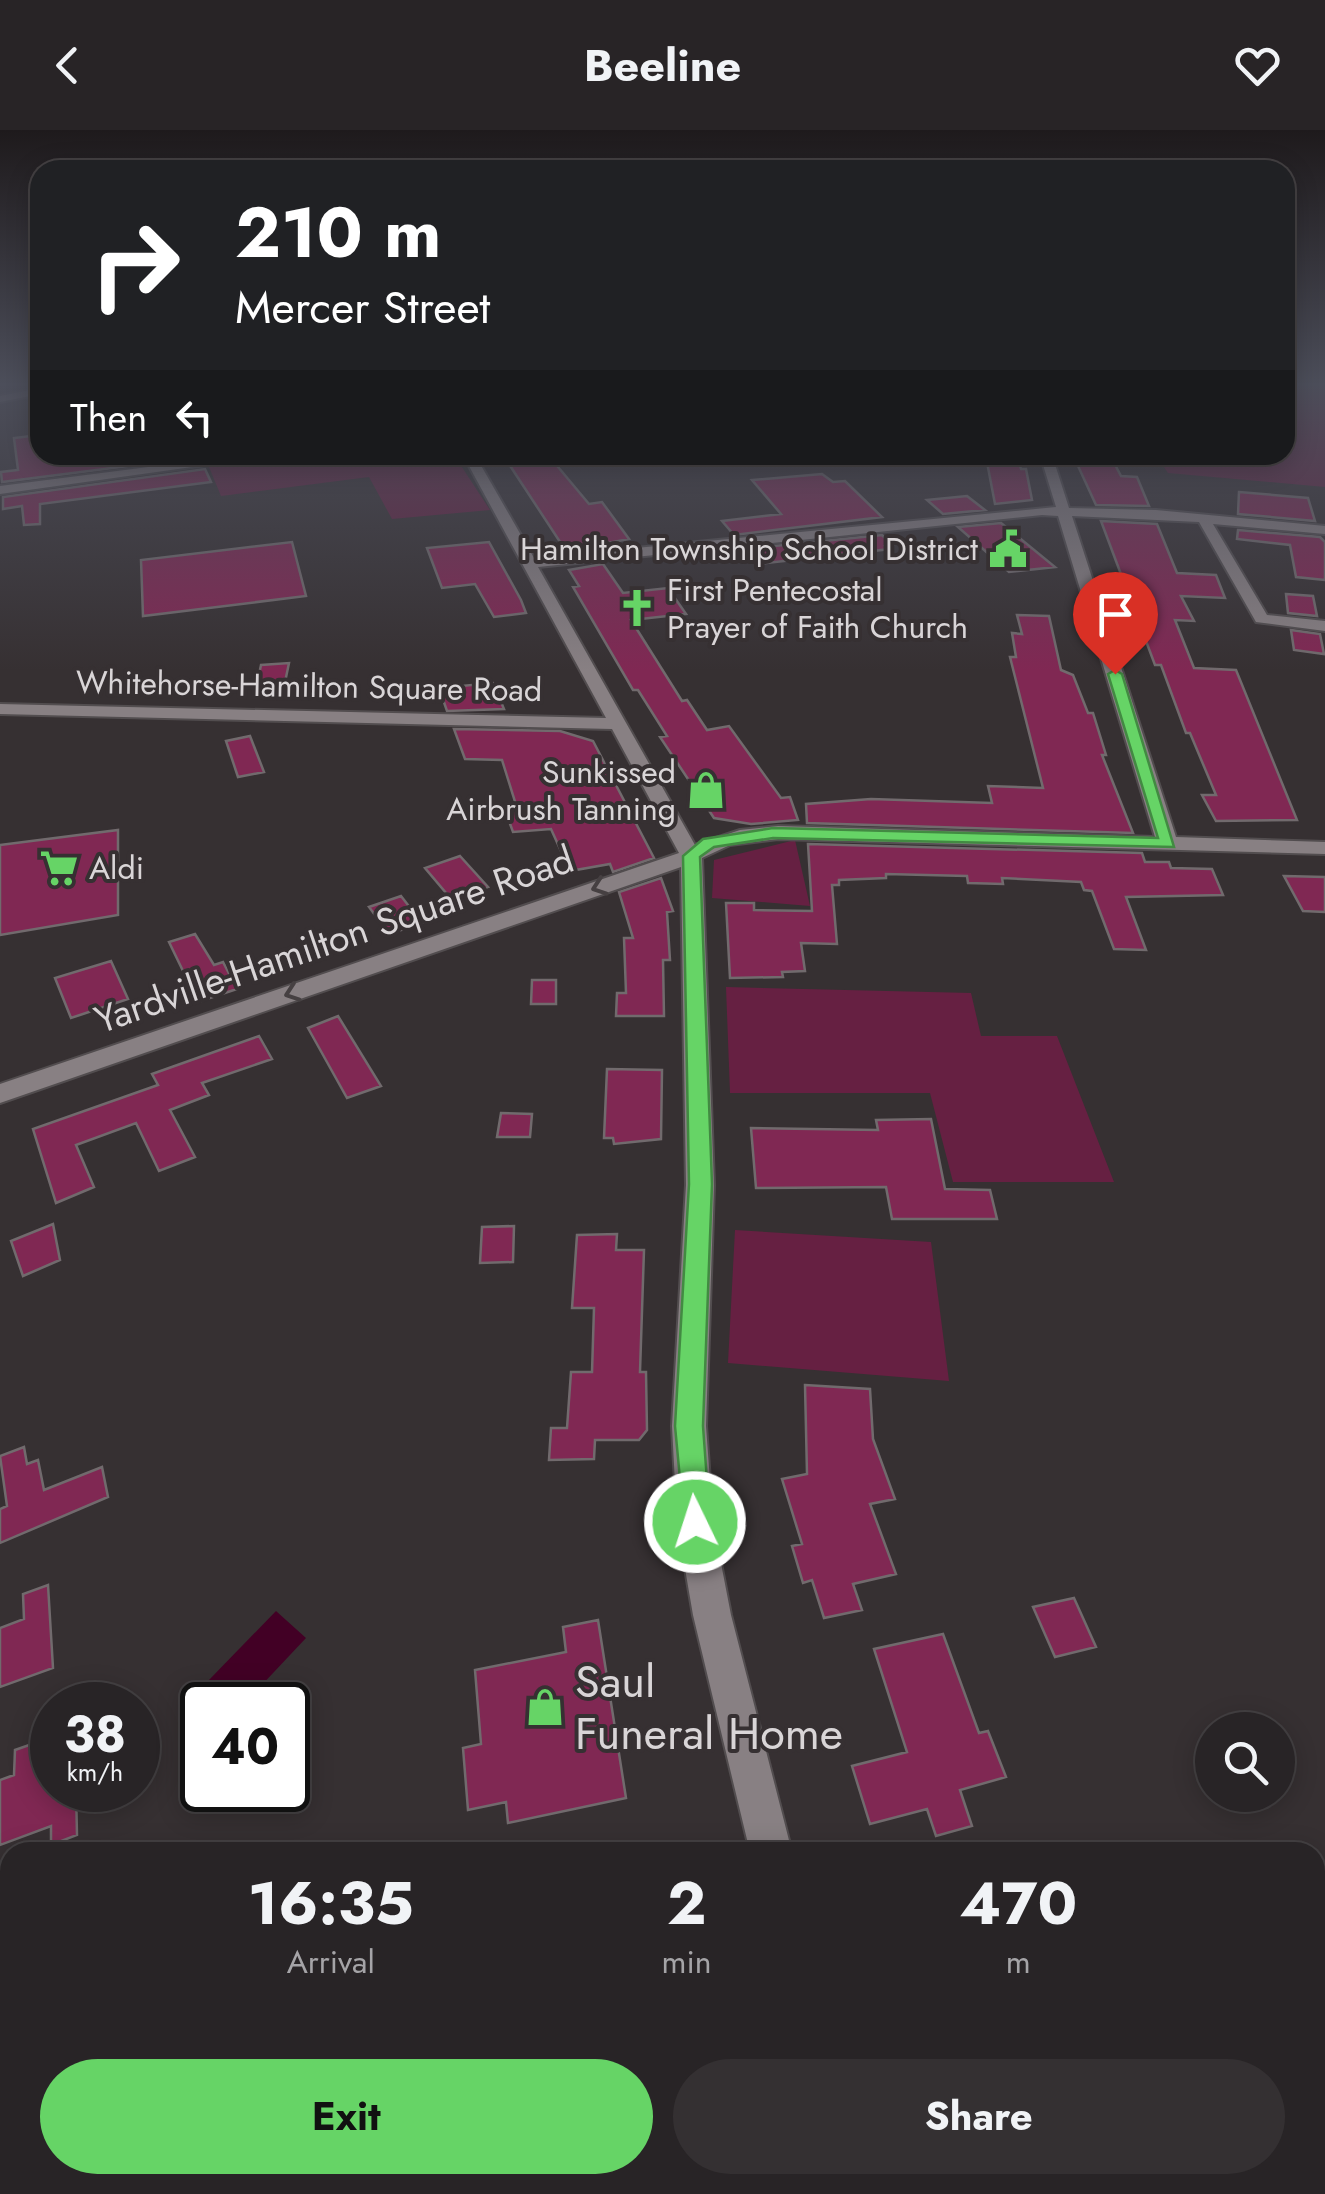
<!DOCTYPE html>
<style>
body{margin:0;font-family:Jost,sans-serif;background:#343032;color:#f1f3f6;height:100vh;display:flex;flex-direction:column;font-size:38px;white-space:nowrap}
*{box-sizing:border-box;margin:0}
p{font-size:32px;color:#a5a4a7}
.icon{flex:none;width:55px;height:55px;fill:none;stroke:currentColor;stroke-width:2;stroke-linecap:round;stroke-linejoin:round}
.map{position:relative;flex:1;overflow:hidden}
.side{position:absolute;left:0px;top:1712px;width:1325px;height:352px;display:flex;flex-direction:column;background:#282426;border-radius:30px 30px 0 0;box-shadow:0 5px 25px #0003,0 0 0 2px #444143}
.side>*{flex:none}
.hud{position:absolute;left:30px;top:30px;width:1265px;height:305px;border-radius:30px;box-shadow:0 5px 25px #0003,0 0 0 2px #444143;background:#202124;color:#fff;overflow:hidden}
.fabs{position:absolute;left:1195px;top:1582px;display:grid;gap:20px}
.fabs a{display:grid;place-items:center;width:100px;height:100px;border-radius:50%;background:#282426;box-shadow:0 5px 25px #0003,0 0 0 2px #444143;font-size:50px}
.speed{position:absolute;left:30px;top:1552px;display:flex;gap:20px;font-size:50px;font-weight:700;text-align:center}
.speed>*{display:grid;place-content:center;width:130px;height:130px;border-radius:50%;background:#282426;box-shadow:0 5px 25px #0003,0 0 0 2px #444143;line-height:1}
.speed small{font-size:25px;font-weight:400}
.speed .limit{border:5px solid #111;border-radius:15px;background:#fff;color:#111}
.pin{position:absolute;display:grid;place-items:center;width:85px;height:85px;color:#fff;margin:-102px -42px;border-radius:50% 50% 50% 0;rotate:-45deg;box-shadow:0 0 10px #0007}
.pin .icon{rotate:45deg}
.me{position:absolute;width:110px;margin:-55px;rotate:356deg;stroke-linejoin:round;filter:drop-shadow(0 0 8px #0008)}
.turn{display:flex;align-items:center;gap:35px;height:210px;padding:0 40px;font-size:45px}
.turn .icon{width:130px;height:130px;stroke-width:2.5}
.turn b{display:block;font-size:70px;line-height:85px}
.then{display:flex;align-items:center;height:95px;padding:0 40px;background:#0003;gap:20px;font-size:38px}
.eta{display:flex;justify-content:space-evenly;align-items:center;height:170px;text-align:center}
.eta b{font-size:60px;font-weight:700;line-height:70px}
.button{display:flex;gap:20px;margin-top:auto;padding:20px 40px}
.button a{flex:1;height:115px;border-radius:60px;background:#66d466;color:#111;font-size:40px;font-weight:700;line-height:115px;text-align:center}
.button a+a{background:#343032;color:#f1f3f6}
header{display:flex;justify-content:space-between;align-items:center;height:130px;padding:0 40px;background:#282426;font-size:45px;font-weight:700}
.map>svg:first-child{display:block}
.green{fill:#662042}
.water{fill:#420025}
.building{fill:#802853;stroke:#716a6d;stroke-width:2.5}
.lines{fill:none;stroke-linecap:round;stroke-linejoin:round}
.minor-casing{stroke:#524d4f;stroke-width:4}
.minor{fill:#888083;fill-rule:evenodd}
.oneway{stroke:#464042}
.route{fill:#66d466;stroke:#428a42;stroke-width:2.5}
.labels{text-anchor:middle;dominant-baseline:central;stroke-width:8;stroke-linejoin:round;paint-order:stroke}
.far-poi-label{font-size:32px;fill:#d9d5d7;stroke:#363032;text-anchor:end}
.far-street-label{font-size:32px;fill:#d9d5d7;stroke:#363032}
.street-label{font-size:38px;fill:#d9d5d7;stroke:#363032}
.near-poi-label{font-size:45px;fill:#d9d5d7;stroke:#363032;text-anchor:start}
</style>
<header><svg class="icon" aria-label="back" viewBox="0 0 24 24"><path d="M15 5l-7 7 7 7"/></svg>Beeline<svg class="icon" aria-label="heart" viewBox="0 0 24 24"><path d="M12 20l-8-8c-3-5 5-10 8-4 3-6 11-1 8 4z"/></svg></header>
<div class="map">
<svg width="1325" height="2064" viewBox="0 0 1325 2064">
<rect width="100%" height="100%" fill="#363032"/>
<path class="green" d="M1325,252v105l-157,-14 -12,-18h129v-72z
M303,325h12l5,10 75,-10h59l36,55 -98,9 -23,-42 -148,19 -12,-29z
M795,710l15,66 -98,-8 2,-38z
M726,857l245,6 10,43h76l57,146h-161l-23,-89h-200z
M735,1100l196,12 18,139 -221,-18z"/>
<path class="water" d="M276,1481l30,27 -63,67h-11l-24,-24z"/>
<path class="building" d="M40,305v23l159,-1 -197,25 -1,-10 17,-2 -4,-32z
M503,325h45l41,49 13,-2 27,37 -63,12z
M1073,325h37l11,21 16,1 12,29 -53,-1z
M986,327l32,1 3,11h5l6,31 -37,4z
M205,339l6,13 -171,22v20l-16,1 -2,-19 -19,3v-12z
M822,344l11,8 12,-1 37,36 -148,18 -12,-14 59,-7 -29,-34z
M1239,362l69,6 7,23 -77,-7z
M967,366l18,14 -42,4 -16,-14z
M1101,391l56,3 20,49 39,2 9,23 -44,-2 13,25 -19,-1 19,48 42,2 61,150 -81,1 -14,-26h14l-26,-62h-4l-25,-68h-6z
M1001,393l54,44 -46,5 -51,-45z
M1238,400l82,7 5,5v38l-29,-3 -6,-32 -53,-6z
M882,405l10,10 -6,1 4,3 -132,15 -12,-15z
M292,412l14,54 -163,20 -2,-56z
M489,412l32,58 5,13 -32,4 -19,-33 -33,4 -15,-40z
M603,434l20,29 45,-5 18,26 -55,6 51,81 5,-1 20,30 22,-4 52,72 9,-1 8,23 -47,4 -37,-6 -54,-81 7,-1 -29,-46h-5l-60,-103 6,-1 -10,-16z
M1286,464l27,2 4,20 -29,-3z
M1017,485l32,1 12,54 12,5 15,38h5l13,42h-4l31,78 -326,-10 -1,-19 65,-5 121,4 -4,-17 55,2 -33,-131h6l-4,-24 10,1z
M1291,500l29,4 4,20 -30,-4z
M289,533l-5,24 -28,2 5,-24z
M493,553l11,26 -57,2 -8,-23z
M454,599l106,2 33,10 61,117 -41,14 -3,-8 -40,7 -19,-42 -38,3 -8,-22 12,-2 -15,-48 -37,-1z
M250,606l14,36 -26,5 -12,-36z
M118,700v85l-118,20v-90z
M808,714l334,9 3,9h24l2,6 41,1 11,26 -97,2 20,53 -32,-1 -22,-58 -8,-1 -3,-8 -79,-4 1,6 -35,-1 -1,-7 -81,-2v4l-47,2v5h-7l5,59 -36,-1 4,28 -23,1 1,5 -53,1 -4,-75h28v7l58,1z
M460,726l28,31 -36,13 -27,-32z
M1284,746l41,1v35l-22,-1z
M661,748l12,33 -6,1 3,48h-7l1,56h-48l1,-23h9l-2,-55h9l-14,-46z
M401,766l21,27 -33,11 -20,-27z
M195,804l19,31 9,-3 14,27 -39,13 -29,-60z
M111,831l17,38 -57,19 -16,-40z
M532,850h24v24h-25z
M338,886l43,70 -34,12 -39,-70z
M259,906l13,23 -70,24 7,12 -39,15 25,47 -36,14 -23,-48 -60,22 18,42 -38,16 -23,-74 125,-44 -6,-11z
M607,939l55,1 -1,69 -47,5 -1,-6h-9z
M501,983l31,1 -2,23h-33z
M931,989l14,70 45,1 7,29h-105l-6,-32 -130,1 -5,-60 127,2 -2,-10z
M53,1094l7,36 -37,16 -12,-35z
M514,1096l-1,36 -33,1 2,-36z
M617,1104l-1,16h28l-4,122h6l1,58 -8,10h-44l-1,19 -45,1 2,-32h16l4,-56h21l2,-64h-22l5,-73z
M805,1255l65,4 3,50 22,60 -25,5 26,70 -43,10 9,26 -38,8 -12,-38 -9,3 -11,-37 10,-2 -20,-65 25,-5z
M24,1317l3,17 11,-4 6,30 58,-23 6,30 -108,46v-34l7,-3 -7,-50z
M48,1455l5,83 -53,19v-59l24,-9 -1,-25z
M1074,1468l22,49 -41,10 -22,-50z
M598,1490l28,178 -118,25 -2,-21 -38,8 -5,-62 18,-4 -6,-74 91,-18 -3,-25z
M943,1504l36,99 9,-2 18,46 -46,13 12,36 -36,10 -9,-27 -57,15 -18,-58 55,-14 -33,-103z
M52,1607v53h24l1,45 -26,10v-19l-51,19v-65l14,-5 1,-25z"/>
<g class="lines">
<g class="minor-casing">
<path id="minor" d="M40,258v6l-40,8v-6z
M242,325h35l-277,39v-8z
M463,325h12l59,103 522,-51 -16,-52h12l17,53 87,2 169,16v8l-112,-10 54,91 58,6v10l-69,-9 -57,-100 -127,-6 104,321 149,5v12l-547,-15 -48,6 -28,13 12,327 -8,241 7,96 18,93 61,237h-42l-57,-237 -16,-93 -5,-96 14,-241 -5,-318 -681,236v-19l679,-231 -67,-124 -612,-15v-10l606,14zM1042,385l16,1 97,321 -377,-11 -38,4 -45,15 -157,-278z
M828,2055h50l2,9h-50z"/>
</g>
<use href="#minor" class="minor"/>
</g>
<defs><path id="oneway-chevron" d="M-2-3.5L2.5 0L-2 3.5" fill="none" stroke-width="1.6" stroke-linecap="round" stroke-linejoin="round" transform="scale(2.5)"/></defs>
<g class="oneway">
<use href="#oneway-chevron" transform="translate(599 757) rotate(161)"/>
<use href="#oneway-chevron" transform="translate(292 863) rotate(161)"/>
</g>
<linearGradient id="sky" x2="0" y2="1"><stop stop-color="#1e1a1c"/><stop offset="0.47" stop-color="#4c4e5a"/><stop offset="1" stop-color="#4c4e5a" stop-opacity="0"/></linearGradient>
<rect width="1325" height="541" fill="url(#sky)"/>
<path class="route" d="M1115,540l7,4 52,173 -401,-9 -59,9 -14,10 12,327 -9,242 7,96 -5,10 -10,4 -10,-4 -10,-106 14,-242 -6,-328 20,-17 70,-11 385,10 -50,-164z"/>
<defs>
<g id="civic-bare" transform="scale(3)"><path d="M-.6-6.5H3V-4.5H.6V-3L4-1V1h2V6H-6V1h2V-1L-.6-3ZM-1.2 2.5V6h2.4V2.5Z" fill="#66d466" stroke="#363032" stroke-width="2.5" paint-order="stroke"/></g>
<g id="church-bare" transform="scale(3)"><path d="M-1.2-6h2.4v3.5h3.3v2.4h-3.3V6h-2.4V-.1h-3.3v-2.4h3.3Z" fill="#66d466" stroke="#363032" stroke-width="2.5" paint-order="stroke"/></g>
<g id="shop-bare" transform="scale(3)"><path d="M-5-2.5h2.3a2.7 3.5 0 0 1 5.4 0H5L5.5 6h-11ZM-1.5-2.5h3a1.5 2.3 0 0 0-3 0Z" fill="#66d466" stroke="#363032" stroke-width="2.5" paint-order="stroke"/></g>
<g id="supermarket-bare" transform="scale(3)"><path d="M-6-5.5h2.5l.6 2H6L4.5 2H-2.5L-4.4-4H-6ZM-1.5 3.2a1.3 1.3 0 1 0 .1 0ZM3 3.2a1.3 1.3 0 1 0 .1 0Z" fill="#66d466" stroke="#363032" stroke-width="2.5" paint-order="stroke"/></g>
</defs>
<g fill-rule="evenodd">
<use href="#civic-bare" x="1008" y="419"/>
<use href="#church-bare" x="637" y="478"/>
<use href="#shop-bare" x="706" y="660"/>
<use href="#supermarket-bare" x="59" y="738"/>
<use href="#shop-bare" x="545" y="1577"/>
</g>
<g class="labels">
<g class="far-poi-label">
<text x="978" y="419">Hamilton Township School District</text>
<text x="667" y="460" text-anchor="start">First Pentecostal<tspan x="667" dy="37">Prayer of Faith Church</tspan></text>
<text x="676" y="642">Sunkissed<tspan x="676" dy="37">Airbrush Tanning</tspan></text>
<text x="89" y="738" text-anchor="start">Aldi</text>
</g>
<g class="far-street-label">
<text transform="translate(309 556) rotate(1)">Whitehorse-Hamilton Square Road</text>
</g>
<g class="street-label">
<text transform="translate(334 809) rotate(-19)">Yardville-Hamilton Square Road</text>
</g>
<g class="near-poi-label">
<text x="575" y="1551">Saul<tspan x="575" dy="52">Funeral Home</tspan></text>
</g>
</g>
</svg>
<div class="fabs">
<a><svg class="icon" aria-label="search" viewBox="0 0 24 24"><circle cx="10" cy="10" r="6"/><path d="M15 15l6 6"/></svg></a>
</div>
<div class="speed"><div>38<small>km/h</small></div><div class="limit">40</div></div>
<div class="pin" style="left:1115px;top:544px;background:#d93025"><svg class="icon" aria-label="arrive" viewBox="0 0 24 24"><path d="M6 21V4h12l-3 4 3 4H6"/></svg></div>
<svg class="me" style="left:695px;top:1392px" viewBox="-20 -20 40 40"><circle r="17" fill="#66d466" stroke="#fff" stroke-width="3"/><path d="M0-11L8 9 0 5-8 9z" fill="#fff"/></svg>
<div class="hud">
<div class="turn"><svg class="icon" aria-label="right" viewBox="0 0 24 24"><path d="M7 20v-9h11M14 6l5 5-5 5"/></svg><div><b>210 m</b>Mercer Street</div></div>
<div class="then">Then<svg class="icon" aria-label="left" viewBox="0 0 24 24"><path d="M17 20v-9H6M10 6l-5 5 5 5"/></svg></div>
</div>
<section class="side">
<div class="eta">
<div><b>16:35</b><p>Arrival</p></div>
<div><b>2</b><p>min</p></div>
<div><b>470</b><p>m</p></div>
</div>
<div class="button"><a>Exit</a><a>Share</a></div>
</section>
</div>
